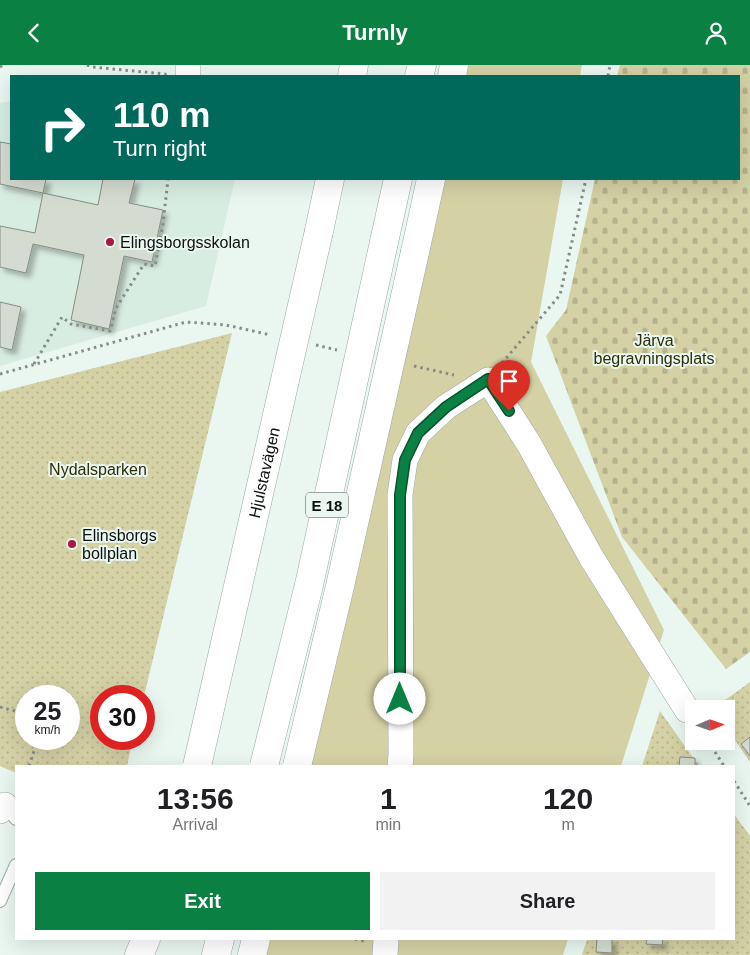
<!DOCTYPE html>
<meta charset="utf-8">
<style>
body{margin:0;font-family:Arial,sans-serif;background:#f2f2f2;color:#202124;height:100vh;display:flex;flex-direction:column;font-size:19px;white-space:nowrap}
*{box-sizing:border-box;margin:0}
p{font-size:16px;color:#757577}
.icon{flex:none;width:28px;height:28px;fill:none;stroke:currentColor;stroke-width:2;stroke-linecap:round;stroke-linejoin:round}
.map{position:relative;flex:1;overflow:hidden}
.drawer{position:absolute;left:15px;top:700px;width:720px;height:175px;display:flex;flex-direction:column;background:#fff;border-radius:0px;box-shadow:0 5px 20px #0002}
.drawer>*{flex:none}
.guide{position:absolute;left:10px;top:10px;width:730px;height:105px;border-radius:0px;box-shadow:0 5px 20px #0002;background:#00695c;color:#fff;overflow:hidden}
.needle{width:32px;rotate:88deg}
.controls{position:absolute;left:685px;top:635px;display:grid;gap:10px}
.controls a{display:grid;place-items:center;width:50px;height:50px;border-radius:0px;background:#fff;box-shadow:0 5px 20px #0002;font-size:25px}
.speed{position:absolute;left:15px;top:620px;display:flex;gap:10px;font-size:25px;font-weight:700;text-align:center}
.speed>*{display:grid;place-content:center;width:65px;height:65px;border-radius:50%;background:#fff;box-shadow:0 5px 20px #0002;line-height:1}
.speed small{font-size:12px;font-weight:400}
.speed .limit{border:8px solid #d22;background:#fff;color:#111}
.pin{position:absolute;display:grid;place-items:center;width:42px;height:42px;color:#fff;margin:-51px -21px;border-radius:50% 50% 50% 0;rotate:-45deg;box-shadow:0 0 5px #0007}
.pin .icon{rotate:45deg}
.me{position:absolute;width:55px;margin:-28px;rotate:0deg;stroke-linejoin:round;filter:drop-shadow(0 0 4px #0008)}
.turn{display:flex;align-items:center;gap:18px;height:105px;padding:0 20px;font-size:22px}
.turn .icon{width:65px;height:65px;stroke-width:2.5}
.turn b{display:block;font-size:35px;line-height:42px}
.eta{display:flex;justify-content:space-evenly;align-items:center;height:85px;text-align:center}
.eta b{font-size:30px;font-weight:700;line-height:35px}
.primary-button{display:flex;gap:10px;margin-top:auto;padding:10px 20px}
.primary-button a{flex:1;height:58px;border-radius:0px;background:#0b8043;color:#fff;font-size:20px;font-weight:700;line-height:58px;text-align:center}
.primary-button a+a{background:#f2f2f2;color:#202124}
header{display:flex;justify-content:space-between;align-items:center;height:65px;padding:0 20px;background:#0b8043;color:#fff;font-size:22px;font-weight:700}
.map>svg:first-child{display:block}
.built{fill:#d8ede2}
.grass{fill:#d4d1a5}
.cemetery{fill:url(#cemetery-stones)}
.park{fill:url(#park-dots);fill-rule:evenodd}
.building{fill:#d4dbd0;stroke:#878e84;filter:url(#shadow)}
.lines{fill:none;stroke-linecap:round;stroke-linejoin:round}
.lane-casing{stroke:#9ca8a2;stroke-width:14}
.street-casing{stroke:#9ca8a2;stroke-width:26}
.secondary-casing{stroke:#9ca8a2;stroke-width:29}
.highway-casing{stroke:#9ca8a2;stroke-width:29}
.path{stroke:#848d88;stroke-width:3;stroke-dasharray:2.5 4;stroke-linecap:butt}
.lane{stroke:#fff;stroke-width:12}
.street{stroke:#fff;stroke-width:25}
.secondary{stroke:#fff;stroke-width:28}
.highway{stroke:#fff;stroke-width:28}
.secondary-bridge-casing{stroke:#9ca8a2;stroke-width:29;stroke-linecap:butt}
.highway-bridge-casing{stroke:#9ca8a2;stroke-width:29;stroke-linecap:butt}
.secondary-bridge{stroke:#fff;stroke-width:28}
.highway-bridge{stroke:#fff;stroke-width:28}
.route-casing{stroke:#07532c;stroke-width:12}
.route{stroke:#0b8043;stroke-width:9}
.poi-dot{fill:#ad183e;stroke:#e9f7f0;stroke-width:2}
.labels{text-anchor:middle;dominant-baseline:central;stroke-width:4;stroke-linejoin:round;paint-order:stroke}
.shield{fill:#e9f7f0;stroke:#4e5552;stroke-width:1}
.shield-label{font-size:15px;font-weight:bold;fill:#0c100e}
.poi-label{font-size:16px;fill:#0c100e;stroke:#e9f7f0;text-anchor:start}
.park-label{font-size:16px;fill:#302d06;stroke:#e9f7f0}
.street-label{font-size:16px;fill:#0c100e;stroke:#e9f7f0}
</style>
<header><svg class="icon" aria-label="back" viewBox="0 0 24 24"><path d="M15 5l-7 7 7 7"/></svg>Turnly<svg class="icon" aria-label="person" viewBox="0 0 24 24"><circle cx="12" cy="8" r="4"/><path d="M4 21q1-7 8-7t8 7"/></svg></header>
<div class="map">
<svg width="750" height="890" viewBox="0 0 750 890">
<defs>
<pattern id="cemetery-stones" width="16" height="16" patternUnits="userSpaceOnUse" patternTransform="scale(1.25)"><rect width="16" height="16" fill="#d4d1a5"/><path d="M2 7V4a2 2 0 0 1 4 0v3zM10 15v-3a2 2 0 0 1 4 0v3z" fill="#b5b28d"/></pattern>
<pattern id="park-dots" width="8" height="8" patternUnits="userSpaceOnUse" patternTransform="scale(1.25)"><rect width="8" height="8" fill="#d4d1a5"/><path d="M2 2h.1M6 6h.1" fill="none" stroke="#b5b28d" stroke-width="1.8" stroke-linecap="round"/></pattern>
<filter id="shadow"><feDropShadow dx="4.5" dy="4.5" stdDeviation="2.5" flood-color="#0004"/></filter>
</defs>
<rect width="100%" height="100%" fill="#e9f7f0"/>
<path class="built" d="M11,36v78h224l-29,127 -206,60v-263z"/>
<path class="grass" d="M460,0h122l-2,11h-123z
M433,114h130l-32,183 133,268 -43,136h-330z
M248,874h320l-5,16h-319z"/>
<path class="cemetery" d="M620,0h130v587l-24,17 -104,-132 -76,-201 20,-26 29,-131h144v-103h-122z"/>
<path class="park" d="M232,268l-88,363h-43v43h32l-6,27h-111v7l-16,-7v-374zM26,631h43v43h-43z
M750,617v80l-24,-35v-18l-12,-1z
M660,646l39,55h-57z
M734,749l16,22v119h-168l5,-16h147z"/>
<path class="building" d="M0,77l11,2v35h35l-3,14 -43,-9z
M103,114h32l-6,24 34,7 -11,52 -28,-6 -15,73 -38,-9 13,-65 -51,-11 -7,29 -26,-6v-41l35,7 8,-40 55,12z
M0,237l21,5 -9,43 -12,-3z
M750,672v19l-9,-12z
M680,692l15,1v8h-16z
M597,874h15v14l-16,-1z
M647,874h16l-1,6 -16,-1z"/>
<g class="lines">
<g class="lane-casing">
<path id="lane" d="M5,740l11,14
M0,836l16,-36"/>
</g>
<g class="street-casing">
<path id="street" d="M188,0v7
M400,701l1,-11 -1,-260 5,-35 13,-27 28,-26 42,-27 41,64 62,113 67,107 29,46
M0,746l5,-6
M385,890l1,-16"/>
</g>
<g class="secondary-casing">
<path id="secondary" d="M352,11l2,-11
M319,166l11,-52
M139,890l7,-16"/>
</g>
<g class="highway-casing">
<path id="highway" d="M419,11l3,-11
M452,11l2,-11
M384,177l14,-63
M415,187l16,-73
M216,890l4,-16
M252,890l4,-16"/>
</g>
<path class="path" d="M87,0l5,2 73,7 1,2
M0,2l3,-2
M608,11l2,-11
M316,280l21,5
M502,298l58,-68 26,-116
M34,299l28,-47 9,7 39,7 6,-23 28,-44 11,2 8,-42 5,-45
M414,301l40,9
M0,309l186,-52 40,3 45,10
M0,642l26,7
M708,676l16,25
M29,701l9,-27
M734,716l16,25
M355,874l9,2"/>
<use href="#lane" class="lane"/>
<use href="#street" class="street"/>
<use href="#secondary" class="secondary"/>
<use href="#highway" class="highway"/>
<g class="secondary-bridge-casing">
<g id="secondary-bridge">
<path id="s1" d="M197,701l122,-535"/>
</g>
</g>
<g class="highway-bridge-casing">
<path id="highway-bridge" d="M264,701l45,-181 75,-343
M297,701l43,-180 75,-334"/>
</g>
<use href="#secondary-bridge" class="secondary-bridge"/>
<use href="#highway-bridge" class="highway-bridge"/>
</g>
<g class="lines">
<g class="route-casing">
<path id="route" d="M400,634v-204l5,-35 13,-27 28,-26 42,-28 21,32"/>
</g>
<use href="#route" class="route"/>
</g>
<g class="poi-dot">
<circle cx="110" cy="177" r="5"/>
<circle cx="72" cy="479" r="5"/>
</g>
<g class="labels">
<rect class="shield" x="306" y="427.5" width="42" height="25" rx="4"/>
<g class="shield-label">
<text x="327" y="440">E 18</text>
</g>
<g class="poi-label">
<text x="120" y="177">Elingsborgsskolan</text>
<text x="82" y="470">Elinsborgs<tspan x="82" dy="18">bollplan</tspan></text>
</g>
<g class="park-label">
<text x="654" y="275">Järva<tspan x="654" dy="18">begravningsplats</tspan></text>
<text x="98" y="404">Nydalsparken</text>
</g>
<g class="street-label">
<text stroke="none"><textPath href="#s1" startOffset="301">Hjulstavägen</textPath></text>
</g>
</g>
</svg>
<div class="controls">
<a><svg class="needle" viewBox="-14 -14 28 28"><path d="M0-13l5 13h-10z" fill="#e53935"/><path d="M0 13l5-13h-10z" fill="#757577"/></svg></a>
</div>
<div class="speed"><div>25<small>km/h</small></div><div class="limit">30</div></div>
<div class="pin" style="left:509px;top:346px;background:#d93025"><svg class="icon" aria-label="arrive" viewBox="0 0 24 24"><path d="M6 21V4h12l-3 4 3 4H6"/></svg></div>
<svg class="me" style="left:400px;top:634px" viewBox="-20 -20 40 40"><circle r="19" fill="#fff"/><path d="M0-13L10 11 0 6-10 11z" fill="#0b8043"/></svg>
<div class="guide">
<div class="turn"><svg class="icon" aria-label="right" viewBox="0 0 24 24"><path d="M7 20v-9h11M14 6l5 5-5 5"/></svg><div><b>110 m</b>Turn right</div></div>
</div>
<section class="drawer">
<div class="eta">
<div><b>13:56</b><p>Arrival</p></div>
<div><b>1</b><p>min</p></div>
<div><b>120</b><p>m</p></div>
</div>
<div class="primary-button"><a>Exit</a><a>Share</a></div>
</section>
</div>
